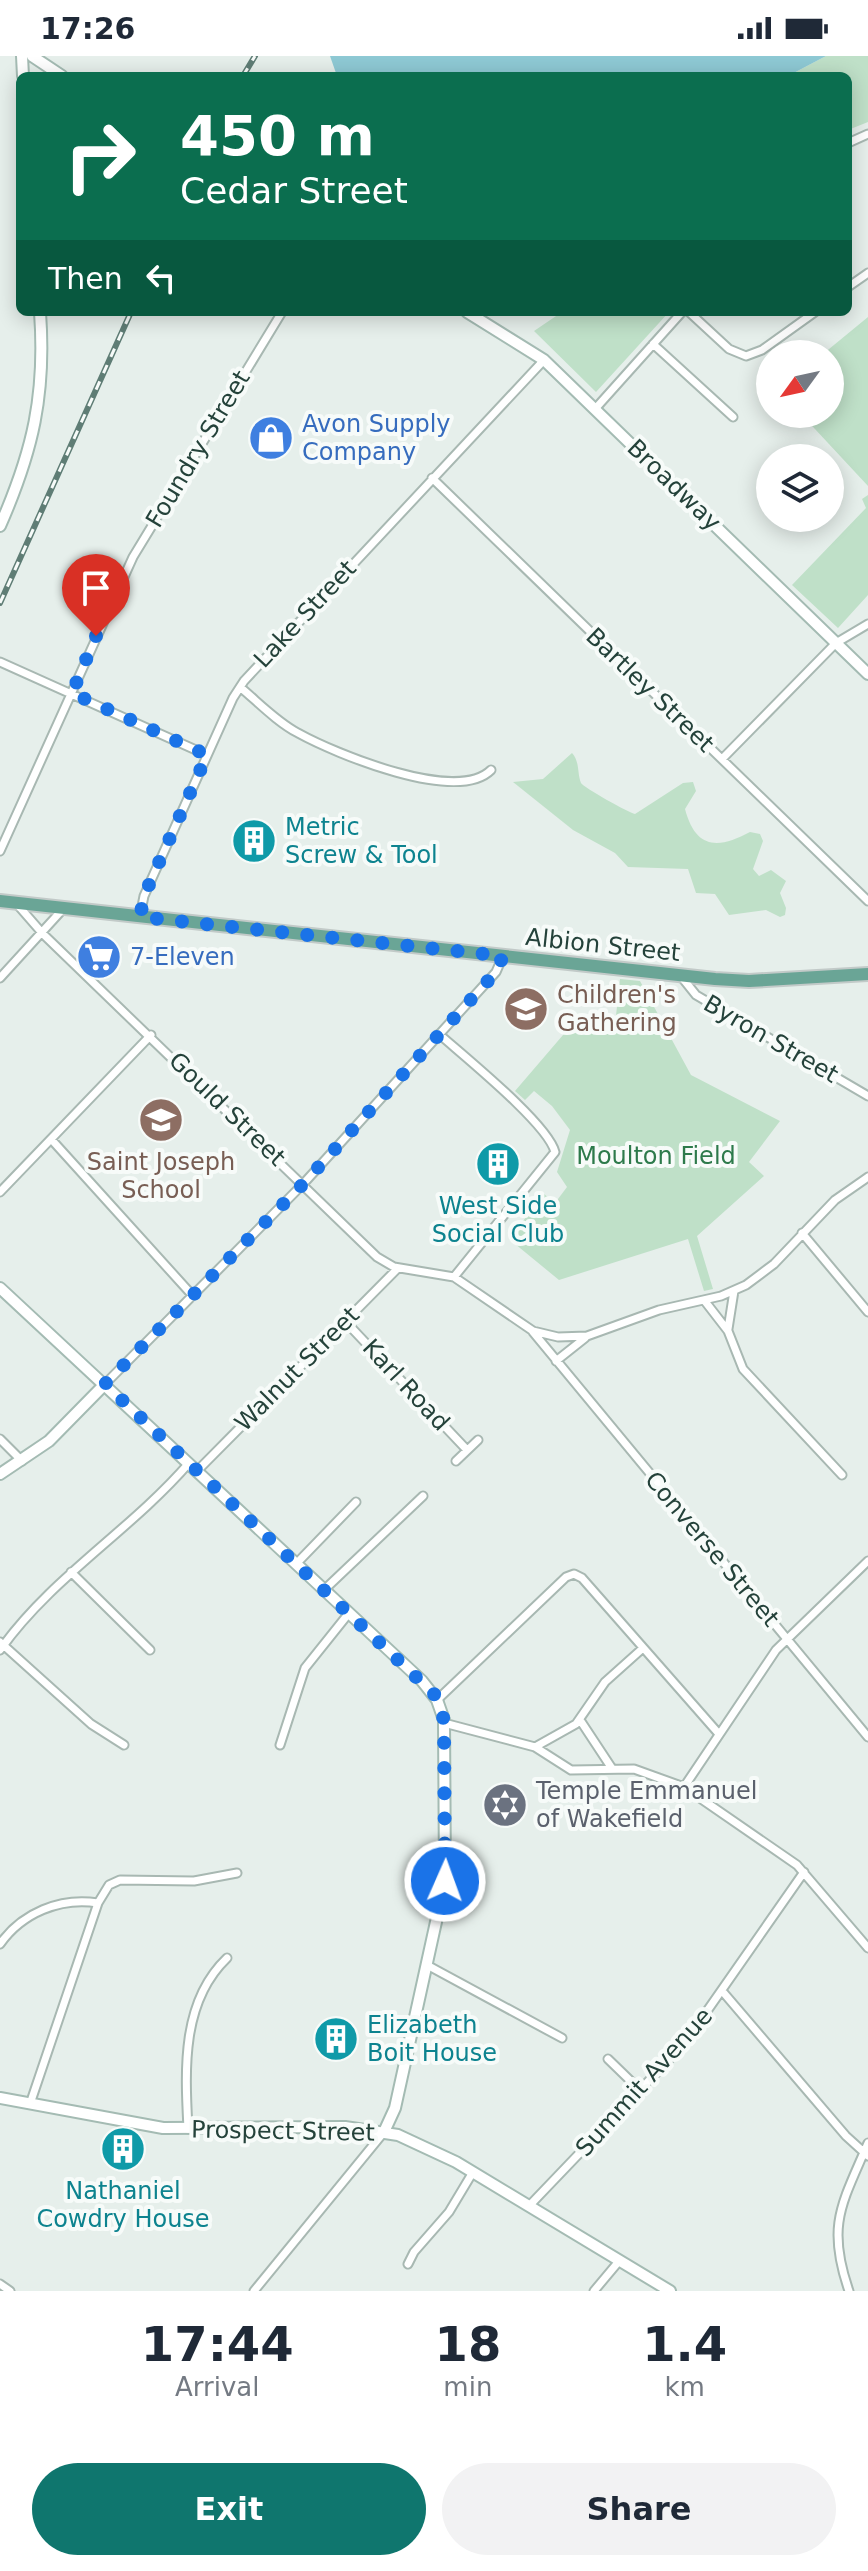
<!DOCTYPE html>
<style>
body{margin:0;font-family:"DejaVu Sans",sans-serif;background:#f2f2f3;color:#1f2937;height:100vh;display:flex;flex-direction:column;font-size:30px;white-space:nowrap}
*{box-sizing:border-box;margin:0}
p{font-size:26px;color:#747a83}
.icon{flex:none;width:44px;height:44px;fill:none;stroke:currentColor;stroke-width:2;stroke-linecap:round;stroke-linejoin:round}
.map{position:relative;height:2235px;overflow:hidden}
.panel{display:flex;flex-direction:column;background:#fff;flex:1}
.panel>*{flex:none}
.top-card{position:absolute;left:16px;top:16px;width:836px;height:244px;border-radius:12px;box-shadow:0 4px 20px #0003;background:#0b6e4f;color:#fff;overflow:hidden}
.needle{width:52px;rotate:237deg}
.fabs{position:absolute;left:756px;top:284px;display:grid;gap:16px}
.fabs a{display:grid;place-items:center;width:88px;height:88px;border-radius:50%;background:#fff;box-shadow:0 4px 20px #0003;font-size:40px}
.pin{position:absolute;display:grid;place-items:center;width:68px;height:68px;color:#fff;margin:-82px -34px;border-radius:50% 50% 50% 0;rotate:-45deg;box-shadow:0 0 8px #0007}
.pin .icon{rotate:45deg}
.me{position:absolute;width:88px;margin:-44px;rotate:2deg;stroke-linejoin:round;filter:drop-shadow(0 0 6px #0008)}
.turn{display:flex;align-items:center;gap:28px;height:168px;padding:0 32px;font-size:36px}
.turn .icon{width:104px;height:104px;stroke-width:2.5}
.turn b{display:block;font-size:56px;line-height:68px}
.then{display:flex;align-items:center;height:76px;padding:0 32px;background:#0003;gap:16px;font-size:30px}
.eta{display:flex;justify-content:space-evenly;align-items:center;height:136px;text-align:center}
.eta b{font-size:48px;font-weight:600;line-height:56px}
.primary-button{display:flex;gap:16px;margin-top:auto;padding:16px 32px}
.primary-button a{flex:1;height:92px;border-radius:48px;background:#0f766e;color:#fff;font-size:32px;font-weight:600;line-height:92px;text-align:center}
.primary-button a+a{background:#f2f2f3;color:#1f2937}
.status{display:flex;justify-content:space-between;align-items:center;height:56px;padding:0 40px;background:#fff;direction:ltr}
.status svg{height:22px;fill:currentColor}
.map>svg:first-child{display:block}
.green{fill:#bfe0c8}
.water{fill:#8ec9d4}
.lines{fill:none;stroke-linecap:round;stroke-linejoin:round}
.street-casing{stroke:#a8b8b2;stroke-width:11}
.secondary-casing{stroke:#a4bbb3;stroke-width:14}
.primary-casing{stroke:#c2cac8;stroke-width:16}
.street{stroke:#fff;stroke-width:7}
.secondary{stroke:#fff;stroke-width:10}
.primary{stroke:#6aa596;stroke-width:12}
.rail-casing{stroke:#5f7d75;stroke-width:6}
.rail{stroke:#f7fbf9;stroke-width:3;stroke-dasharray:9;stroke-linecap:butt}
.route{stroke:#1a73e8;stroke-width:14;stroke-dasharray:0 25.2}
.labels{text-anchor:middle;dominant-baseline:central;stroke-width:8;stroke-linejoin:round;paint-order:stroke}
.shop-label{font-size:24px;fill:#366cbe;stroke:#f7fbf9;text-anchor:start}
.street-label{font-size:24px;fill:#24423a;stroke:#f7fbf9}
.culture-label{font-size:24px;fill:#0d838f;stroke:#f7fbf9;text-anchor:start}
.education-label{font-size:24px;fill:#785e54;stroke:#f7fbf9;text-anchor:start}
.park-label{font-size:24px;fill:#2d7a4b;stroke:#f7fbf9}
.worship-label{font-size:24px;fill:#5b616d;stroke:#f7fbf9;text-anchor:start}
</style>
<div class="status"><b>17:26</b><svg viewBox="0 0 49 12"><path d="M0 12V9h3v3zM5 12V6h3v6zM10 12V3h3v9zM15 12V0h3v12zM26 1h20v11H26zM47 4h2v5h-2z"/></svg></div>
<div class="map">
<svg width="868" height="2235" viewBox="0 0 868 2235">
<rect width="100%" height="100%" fill="#e6efeb"/>
<path class="green" d="M826,0h42v66l-20,8v-54h-60z
M562,256h107l-73,80 -62,-61z
M868,261v169l-67,-72h29v-60h-7z
M868,439v100l-30,33 -46,-43 74,-77 -4,-9z
M572,697c8,9 5,20 9,30 2,4 48,30 54,31l48,-31 10,-1 3,9 -11,18c11,42 35,39 65,23l10,2 3,7 -10,28 6,7 12,-6 15,11 -6,12 6,15 -1,7 -5,2 -14,-7 -37,5 -14,-21 -19,-1 -8,-24 -60,-2 -13,-14 -42,-23 -60,-48 30,-3z
M620,923l20,2 51,94 89,46 -31,41 15,14 -67,60 16,53 -9,2 -16,-52 -129,41 -50,-41 35,-45 11,9 12,-16 -10,-15 13,-42 -18,-24 -18,-15 -9,9 -10,-9 54,-63 45,6z"/>
<path class="water" d="M330,0h496l-38,20h-451z"/>
<g class="lines">
<g class="street-casing">
<path id="street" d="M848,87l20,-9
M848,231l20,-14
M689,256l40,37 17,7 16,-6 53,-38
M653,288l80,73
M595,353l87,-97
M432,422l436,423
M0,606l207,93
M240,631c18,15 37,35 58,46 38,21 159,71 193,37
M722,703l114,-116 32,-19
M0,795l133,-294 149,-245
M16,847l27,31 334,323 17,10 60,10 79,54 25,6 29,-1 72,-26 62,-14 25,-11 28,-21 61,-64 33,-23
M140,860l4,-20 89,-198 11,-17 300,-321
M680,919l16,20 172,101
M0,922l63,-69
M439,978c26,23 109,90 116,118l-101,125
M51,1083l142,157
M0,1136l151,-157
M802,1177l66,79
M704,1244l24,31 15,38 99,106
M344,1264l123,130
M728,1273l6,-38
M533,1276l335,405
M556,1305l29,-23
M105,1328l199,-201 192,-211 7,-16
M0,1383l22,22
M456,1405l22,-21
M197,1415l201,-203
M296,1508l60,-62
M71,1516l79,78
M324,1534l99,-94
M0,1586l91,82 33,21
M0,1594c52,-73 130,-119 189,-187
M437,1644l129,-123 8,-3 8,4 137,156
M580,1664l31,47
M444,1667l91,24 36,23 63,-1 50,18 113,78 71,83
M280,1689l25,-77 44,-55
M535,1691l41,-23 29,-42 38,-34
M684,1731l92,-137 92,-89
M0,1888c22,-31 60,-47 98,-41
M427,1909l135,73
M723,1936l123,144 22,20
M608,2003l34,33
M30,2048l68,-201 11,-18 11,-5 74,1 43,-8
M188,2073c-3,-59 -7,-127 39,-171
M529,2150l155,-162 120,-172
M408,2208l6,-12 35,-40 24,-40
M0,2228l10,7
M254,2235l130,-159
M594,2235l26,-31
M849,2235c-23,-66 -7,-87 19,-148"/>
</g>
<g class="secondary-casing">
<path id="secondary" d="M22,0l1,20
M32,0l30,20
M467,256l77,48 324,314
M0,470c33,-75 46,-132 40,-214
M0,1232l422,393 15,19 7,20 1,161 -50,227 -11,24
M0,1418l49,-33 56,-57
M0,2042l163,30 182,-1 53,8 58,27 214,129"/>
</g>
<g class="primary-casing">
<path id="primary" d="M0,845l715,78 34,2 119,-7"/>
</g>
<use href="#street" class="street"/>
<use href="#secondary" class="secondary"/>
<use href="#primary" class="primary"/>
<g class="rail-casing">
<path id="rail" d="M243,20l12,-20
M0,547l131,-291"/>
</g>
<use href="#rail" class="rail"/>
</g>
<g class="lines">
<path class="route" d="M96,580l-24,57 135,62 -63,141 -4,21 363,39 -7,16 -192,211 -199,201 329,310 10,26 1,161"/>
</g>
<defs>
<g id="shop-disc" transform="scale(2.3)"><circle r="9.5" fill="#3f7fe0" stroke="#f7fbf9"/><path d="M-5-2.5h2.3a2.7 3.5 0 0 1 5.4 0H5L5.5 6h-11ZM-1.5-2.5h3a1.5 2.3 0 0 0-3 0Z" fill="#fff"/></g>
<g id="building-disc" transform="scale(2.3)"><circle r="9.5" fill="#0f9aa8" stroke="#f7fbf9"/><path d="M-4-6H4V6H1V3H-1V6H-4ZM-2.5-4.3h1.7v1.8h-1.7ZM.8-4.3h1.7v1.8H.8ZM-2.5-1h1.7V.8h-1.7ZM.8-1h1.7V.8H.8Z" fill="#fff"/></g>
<g id="supermarket-disc" transform="scale(2.3)"><circle r="9.5" fill="#3f7fe0" stroke="#f7fbf9"/><path d="M-6-5.5h2.5l.6 2H6L4.5 2H-2.5L-4.4-4H-6ZM-1.5 3.2a1.3 1.3 0 1 0 .1 0ZM3 3.2a1.3 1.3 0 1 0 .1 0Z" fill="#fff"/></g>
<g id="school-disc" transform="scale(2.3)"><circle r="9.5" fill="#8d6e63" stroke="#f7fbf9"/><path d="M0-5L7-2L0 1L-7-2ZM-4 1L0 2.5L4 1V4Q0 6-4 4Z" fill="#fff"/></g>
<g id="synagogue-disc" transform="scale(2.3)"><circle r="9.5" fill="#6b7280" stroke="#f7fbf9"/><path d="M0-6.5L5.6 3.2H-5.6ZM0 6.5L5.6-3.2H-5.6Z" fill="#fff"/></g>
</defs>
<g fill-rule="evenodd">
<use href="#shop-disc" x="271" y="382"/>
<use href="#building-disc" x="254" y="785"/>
<use href="#supermarket-disc" x="99" y="901"/>
<use href="#school-disc" x="526" y="953"/>
<use href="#school-disc" x="161" y="1064"/>
<use href="#building-disc" x="498" y="1108"/>
<use href="#synagogue-disc" x="505" y="1749"/>
<use href="#building-disc" x="336" y="1983"/>
<use href="#building-disc" x="123" y="2093"/>
</g>
<g class="labels">
<g class="shop-label">
<text x="302" y="368">Avon Supply<tspan x="302" dy="28">Company</tspan></text>
<text x="130" y="901">7-Eleven</text>
</g>
<g class="street-label">
<text transform="translate(198 393) rotate(-59)">Foundry Street</text>
<text transform="translate(674 429) rotate(44)">Broadway</text>
<text transform="translate(305 558) rotate(-47)">Lake Street</text>
<text transform="translate(650 634) rotate(44)">Bartley Street</text>
<text transform="translate(603 889) rotate(6)">Albion Street</text>
<text transform="translate(771 983) rotate(30)">Byron Street</text>
<text transform="translate(227 1053) rotate(44)">Gould Street</text>
<text transform="translate(297 1313) rotate(-45)">Walnut Street</text>
<text transform="translate(406 1329) rotate(47)">Karl Road</text>
<text transform="translate(712 1493) rotate(50)">Converse Street</text>
<text transform="translate(644 2026) rotate(-48)">Summit Avenue</text>
<text transform="translate(283 2075) rotate(1)">Prospect Street</text>
</g>
<g class="culture-label">
<text x="285" y="771">Metric<tspan x="285" dy="28">Screw &amp; Tool</tspan></text>
<text x="498" y="1150" text-anchor="middle">West Side<tspan x="498" dy="28">Social Club</tspan></text>
<text x="367" y="1969">Elizabeth<tspan x="367" dy="28">Boit House</tspan></text>
<text x="123" y="2135" text-anchor="middle">Nathaniel<tspan x="123" dy="28">Cowdry House</tspan></text>
</g>
<g class="education-label">
<text x="557" y="939">Children's<tspan x="557" dy="28">Gathering</tspan></text>
<text x="161" y="1106" text-anchor="middle">Saint Joseph<tspan x="161" dy="28">School</tspan></text>
</g>
<g class="park-label">
<text x="656" y="1100">Moulton Field</text>
</g>
<g class="worship-label">
<text x="536" y="1735">Temple Emmanuel<tspan x="536" dy="28">of Wakefield</tspan></text>
</g>
</g>
</svg>
<div class="fabs">
<a><svg class="needle" viewBox="-14 -14 28 28"><path d="M0-13l5 13h-10z" fill="#e53935"/><path d="M0 13l5-13h-10z" fill="#747a83"/></svg></a>
<a><svg class="icon" aria-label="layers" viewBox="0 0 24 24"><path d="M12 4l9 5-9 5-9-5zM3 14l9 5 9-5"/></svg></a>
</div>
<div class="pin" style="left:96px;top:580px;background:#d93025"><svg class="icon" aria-label="arrive" viewBox="0 0 24 24"><path d="M6 21V4h12l-3 4 3 4H6"/></svg></div>
<svg class="me" style="left:445px;top:1825px" viewBox="-20 -20 40 40"><circle r="17" fill="#1a73e8" stroke="#fff" stroke-width="3"/><path d="M0-11L8 9 0 5-8 9z" fill="#fff"/></svg>
<div class="top-card">
<div class="turn"><svg class="icon" aria-label="right" viewBox="0 0 24 24"><path d="M7 20v-9h11M14 6l5 5-5 5"/></svg><div><b>450 m</b>Cedar Street</div></div>
<div class="then">Then<svg class="icon" aria-label="left" viewBox="0 0 24 24"><path d="M17 20v-9H6M10 6l-5 5 5 5"/></svg></div>
</div>
</div>
<section class="panel">
<div class="eta">
<div><b>17:44</b><p>Arrival</p></div>
<div><b>18</b><p>min</p></div>
<div><b>1.4</b><p>km</p></div>
</div>
<div class="primary-button"><a>Exit</a><a>Share</a></div>
</section>
